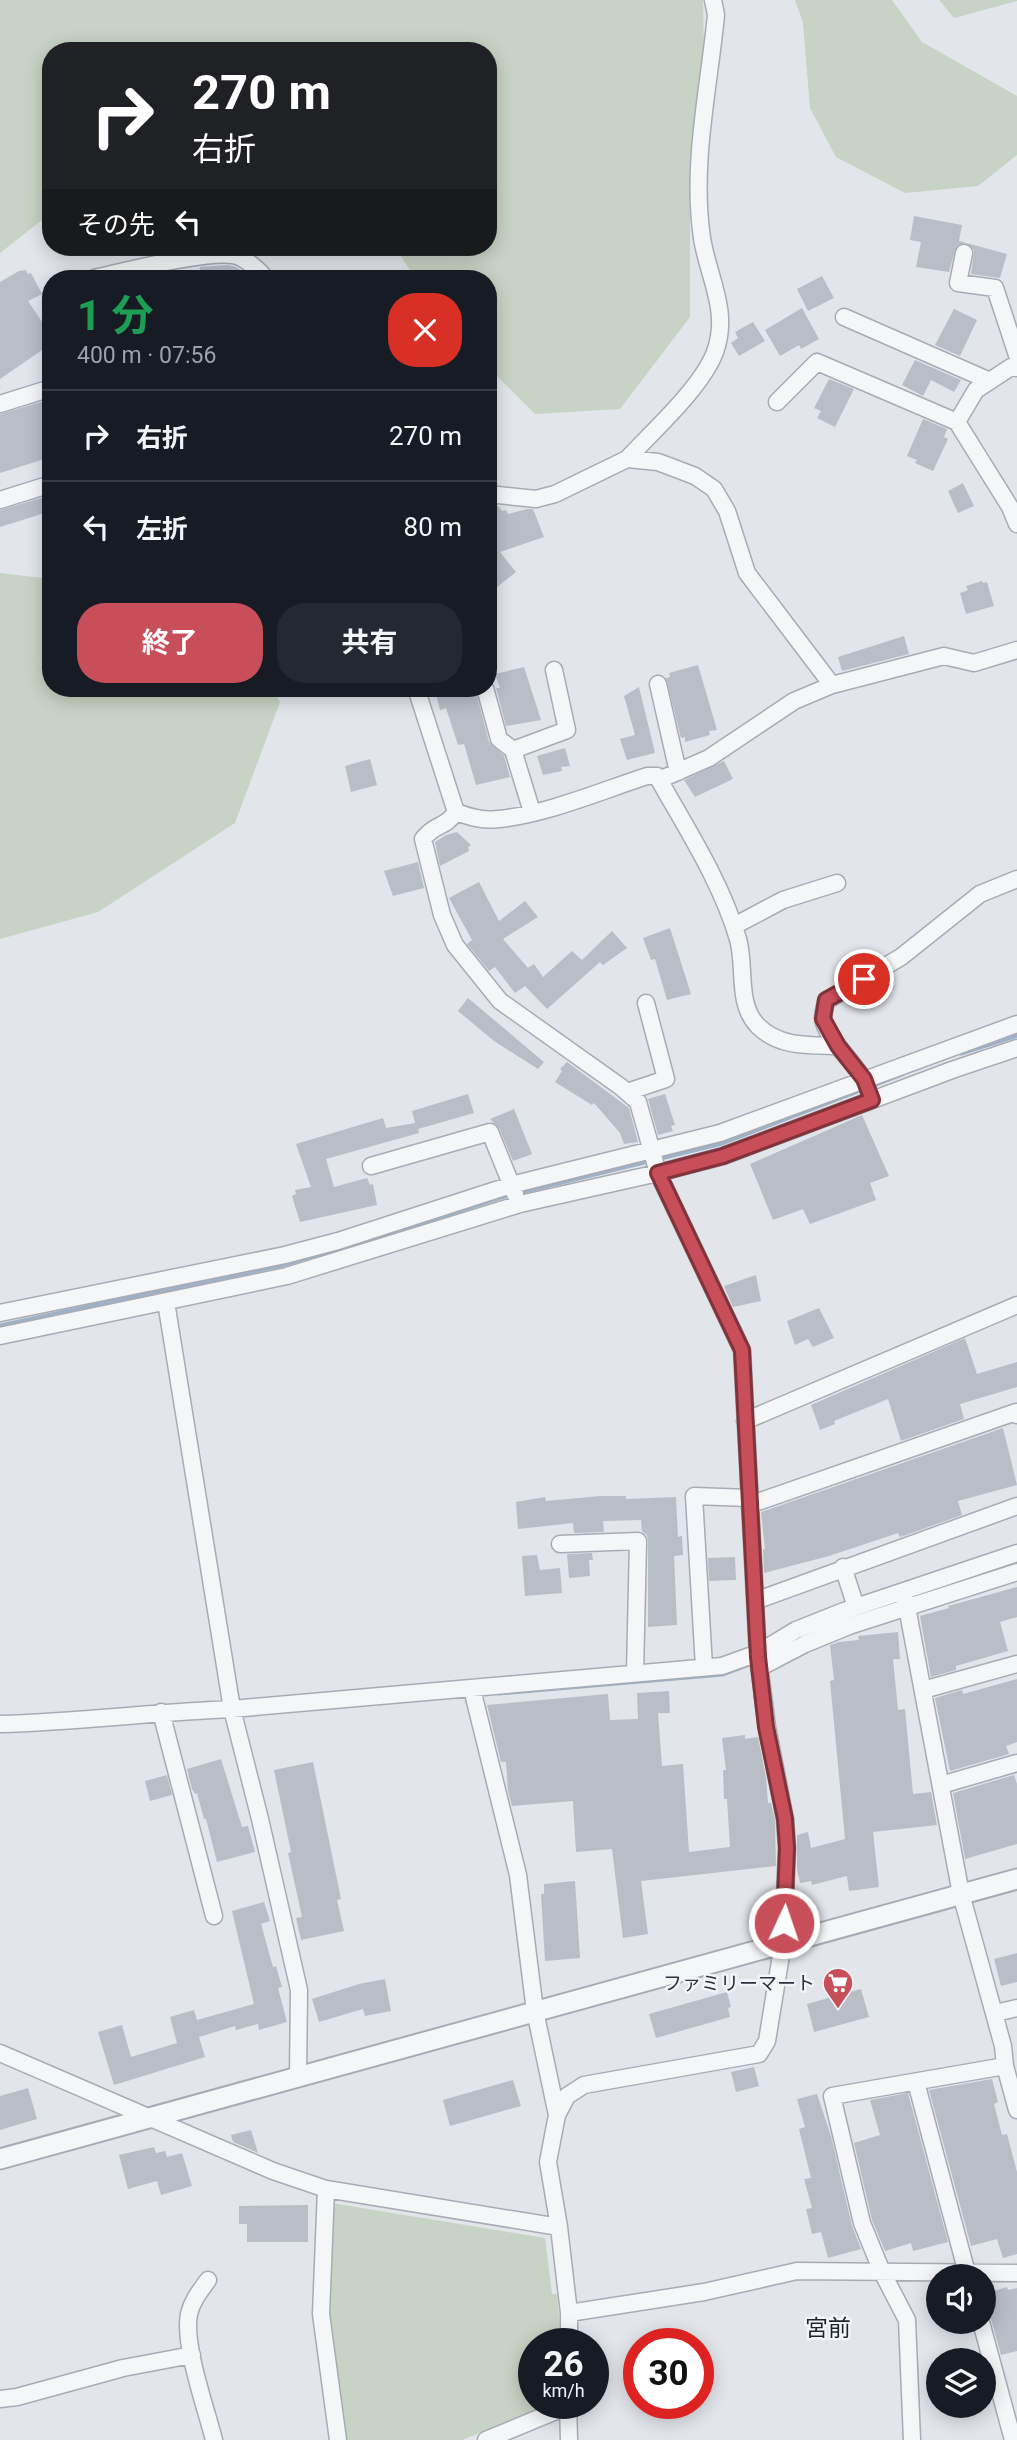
<!DOCTYPE html>
<html lang="ja">
<meta charset="utf-8">
<style>
body{margin:0;font-family:Roboto,"Noto Sans JP",sans-serif;background:#242831;color:#f1f3f6;height:100vh;display:flex;flex-direction:column;font-size:26px;white-space:nowrap}
*{box-sizing:border-box;margin:0}
p{font-size:23px;color:#9ea1a6}
.icon{flex:none;width:38px;height:38px;fill:none;stroke:currentColor;stroke-width:2;stroke-linecap:round;stroke-linejoin:round}
.map{position:relative;flex:1;overflow:hidden}
.panel{position:absolute;left:42px;top:270px;width:455px;height:427px;display:flex;flex-direction:column;background:#171b24;border-radius:28px;box-shadow:0 4px 18px #0003}
.panel>*{flex:none}
.banner{position:absolute;left:42px;top:42px;width:455px;height:214px;border-radius:28px;box-shadow:0 4px 18px #0003;background:#202124;color:#fff;overflow:hidden}
.tools{position:absolute;left:926px;top:2264px;display:grid;gap:14px}
.tools a{display:grid;place-items:center;width:70px;height:70px;border-radius:50%;background:#171b24;box-shadow:0 4px 18px #0003;font-size:35px}
.speed{position:absolute;left:518px;top:2328px;display:flex;gap:14px;font-size:35px;font-weight:700;text-align:center}
.speed>*{display:grid;place-content:center;width:91px;height:91px;border-radius:50%;background:#171b24;box-shadow:0 4px 18px #0003;line-height:1}
.speed small{font-size:18px;font-weight:400}
.speed .limit{border:10px solid #d22;background:#fff;color:#111}
.pin{position:absolute;display:grid;place-items:center;width:60px;height:60px;color:#fff;margin:-30px;border:4px solid #fff;border-radius:50%;box-shadow:0 2px 7px #0007}
.me{position:absolute;width:77px;margin:-38px;rotate:3deg;stroke-linejoin:round;filter:drop-shadow(0 0 5px #0008)}
.turn{display:flex;align-items:center;gap:24px;height:147px;padding:0 35px;font-size:32px}
.turn .icon{width:91px;height:91px;stroke-width:2.5}
.turn b{display:block;font-size:49px;line-height:60px}
.then{display:flex;align-items:center;height:66px;padding:0 35px;background:#0003;gap:14px;font-size:26px}
.round{display:grid;place-items:center;flex:none;width:74px;height:74px;border-radius:28px;background:#242831}
.head{display:flex;align-items:center;justify-content:space-between;height:119px;padding:0 35px}
h1{font-size:42px;font-weight:700;line-height:52px;color:#1e9e55}
.action{display:flex;gap:14px;margin-top:auto;padding:14px 35px}
.action a{flex:1;height:80px;border-radius:28px;background:#c84e5a;color:#fff;font-size:28px;font-weight:700;line-height:80px;text-align:center}
.action a+a{background:#242831;color:#f1f3f6}
ul{padding:0;list-style:none}
li{display:flex;align-items:center;gap:21px;height:91px;padding:0 35px;border-top:2px solid #363941}
li div{flex:1}
li b{display:block;font-size:26px}
li em{font-style:normal}
.map>svg:first-child{display:block}
.green{fill:#c7d3c4}
.lines{fill:none;stroke-linecap:round;stroke-linejoin:round}
.stream{stroke:#9fb1c8;stroke-width:5}
.building{fill:#b9bec6}
.minor-casing{stroke:#a7acb4;stroke-width:19}
.tertiary-casing{stroke:#a7acb4;stroke-width:23}
.minor{stroke:#f5f6f8;stroke-width:16}
.tertiary{stroke:#f5f6f8;stroke-width:19}
.route-casing{stroke:#82333a;stroke-width:18}
.route{stroke:#c84e5a;stroke-width:12}
.labels{text-anchor:middle;dominant-baseline:central;stroke-width:5;stroke-linejoin:round;paint-order:stroke}
.poi-label{font-size:19px;fill:#2b3241;stroke:#f2f4f7;text-anchor:end}
.quarter-label{font-size:23px;fill:#1d2332;stroke:#f2f4f7}
</style>
<div class="map">
<svg width="1017" height="2440" viewBox="0 0 1017 2440">
<rect width="100%" height="100%" fill="#e2e5ea"/>
<path class="green" d="M0,0h703l1,57 -14,104v156l-70,92 -85,5 -47,-47v-89h-73l-20,-31h93v-196h-437v162l-51,40z
M795,0h97l30,42 95,54v59l-39,31 -73,7 -69,-36 -26,-49 -7,-85z
M939,0h78v1l-63,17z
M0,573l51,6v109h221l8,14 -45,121 -137,89 -98,27z
M331,2203l214,35 7,56h5l4,49h-27v60h20l-92,37h-115l-18,-127z"/>
<g class="lines">
<path class="stream" d="M961,1053l56,-18
M0,1326l281,-61 96,-27 124,-41 221,-54 180,-69
M909,1598l108,-36
M499,1693l224,-19 29,-11"/>
</g>
<path class="building" d="M914,216l48,9 -3,16 48,13 -7,24 -29,-4 3,-24 -9,-7 -9,4 -7,25 -33,-5 5,-25 -11,-2z
M227,265l9,2 15,11h-51v-11z
M26,270l2,4 3,-1 11,21 -14,7 23,34v9l-51,35v-97l19,-11z
M822,276l12,22 -26,13 -11,-22z
M802,308l17,31 -18,10 -2,-4 -19,11 -15,-26z
M954,309l23,11 -17,36 -25,-11z
M753,322l12,19 -26,15 -8,-13 7,-5 -3,-6z
M915,360l46,20 -7,12 -23,-12 -8,16 -21,-11z
M829,379l25,10 -19,38 -18,-9 4,-7 -7,-3z
M51,399v58l-51,16v-59z
M923,419l24,10 -3,8 4,2 -15,32 -18,-8 2,-3 -10,-4z
M963,483l11,23 -16,7 -10,-22z
M51,495v16l-51,16v-17z
M488,505l10,1 4,5 4,-1 2,4 19,-5h6l11,28 -44,15 16,20 -28,22z
M982,581l1,2 4,-1 7,24 -28,8 -6,-21 8,-3 -2,-4z
M904,636l5,18 -67,17 -4,-14z
M698,665l19,65 -8,1 1,4 -25,7v-5l-4,1 -15,-60 4,-1 -1,-4z
M524,667l17,53 -35,6 -10,-38h4l-5,-14z
M639,687l16,66 -28,7 -7,-21 15,-4 -11,-39z
M444,688h31l14,54 15,14 6,21 -34,8 -12,-41 -6,1 -12,-37 -6,2 -5,-20z
M565,748l5,18 -9,1 1,4 -19,4 -6,-19z
M370,759l7,26 -26,7 -6,-26z
M724,761l9,18 -38,18 -11,-17z
M457,832l14,13 -3,2 1,4 -29,15 -5,-24 11,-7z
M418,862l6,26 -31,8 -9,-25z
M479,882l20,39 26,-20 13,16 -35,22 25,29 6,-4 9,13 29,-26 10,9 30,-29 15,17 -24,17 -3,-3 -53,47 -22,-23 -10,7 -20,-26 -6,4 -22,-27 5,-4 -23,-42z
M670,928l21,66 -24,6 -12,-41 -4,1 -8,-22z
M468,998l76,64 -6,7 -44,-28 -36,-30z
M567,1062l62,46 9,34 -14,2 -4,-11 -26,-30 -2,2 -37,-23 7,-11 -2,-2z
M468,1094l6,19 -56,16 1,4 -93,26 8,28 33,-9 3,7 3,-1 4,21 -77,17 -8,-26 4,-2 -1,-4 16,-3 -15,-43 87,-26 3,10 29,-5 -3,-12z
M665,1094l10,31 -4,1 2,5 -15,4 -10,-36z
M514,1109l18,45 -19,7 -14,-33 -9,-9z
M862,1115l27,61 -19,7 6,17 -66,24 -7,-15 -30,11 -23,-56z
M756,1275l5,26 -28,6 -9,-21z
M819,1308l15,30 -21,9 -5,-8 -13,6 -8,-24z
M965,1338l12,36 40,-12v25l-57,17 4,15 -63,22 -13,-42 -54,22 1,3 -15,6 -9,-25z
M1003,1428l14,57 -59,16 4,14 -53,19 -9,3 -2,-4 -69,23 -65,17 -1,-24h2l-4,-37z
M600,1496h26v3l50,-2 2,40 4,-1 1,19 -9,1 3,69 -29,2v-86l-1,-6 -5,-4 -1,-11 -38,1 1,11 -30,1 -1,-10 -55,6 -2,-27 29,-5 1,4z
M592,1553l1,7h-4l1,16 -21,2 -2,-24z
M537,1555l3,15 20,-2 2,25 -37,3 -3,-40z
M735,1557l1,23 -27,1 -1,-23z
M1017,1587v30l-17,5 8,29 -52,15v4l-25,7 -11,-61 29,-8 -1,-2z
M898,1632l2,27h-7l5,51 7,-1 8,85 18,-2 6,33 -64,7 6,55 -30,4 -2,-15 -35,9 -1,-4 -11,2 -3,-14v-34l11,-3 3,16 34,-9 -15,-158 4,-1 -4,-35 9,-3 20,-2 -1,-4z
M1017,1679v63l-11,4 3,8 -59,17 -15,-73 27,-8 1,4z
M669,1691l1,22h-12l4,53 21,-2 6,88 41,-5 -3,-48h-3l-1,-29h3l-4,-32 23,-3v4l13,-2 8,40 2,26h3l4,17 1,46 -135,15 7,53 -25,4 -11,-89 -36,3 -3,-51 -61,5 -4,-15 -2,-29h-5l-14,-57 121,-11 2,26 28,-1 -1,-26z
M221,1759l21,68 6,-1 7,26 -38,10 -11,-43h-2l-7,-26 -2,1 -3,-5 -5,-20z
M313,1762l28,137 -4,1 7,31 -43,9 -5,-22 6,-1 -14,-64 3,-1 -17,-82z
M167,1775l5,20 -22,6 -5,-20z
M1014,1775l3,9v60l-52,15 -12,-66z
M575,1881l5,77 -35,3 -4,-67h3v-10z
M264,1902l6,19 -9,3 12,43 3,-1 6,21 -4,1 9,34 -28,8 -1,-6 -22,6 -1,-4 -36,11 6,20 -91,28 -16,-53 24,-7 9,32 46,-14 -7,-26 24,-7 3,10 57,-16 -22,-93z
M1017,1953v29l-16,4 -7,-27z
M385,1979l6,32 -26,5 -2,-7 -44,13 -7,-23 47,-15z
M861,1989l8,28 -55,15 -7,-28z
M727,1992l4,15 -3,1 2,9 -74,21 -7,-24z
M754,2067l5,19 -23,6 -5,-20z
M992,2079l6,23 -4,2 8,31 5,-1 10,38v82l-14,4 -6,-19 -26,7 -42,-156z
M513,2080l8,26 -71,20 -7,-26z
M28,2088l9,31 -37,11v-34z
M908,2093l40,149 -35,9 -2,-8 -26,8 -13,-31 -18,-77 26,-8 -10,-35z
M817,2094l14,42 21,90 9,23 -33,9 -7,-26 -9,2 -6,-25 6,-1 -8,-29 7,-1 -12,-49 6,-2 -8,-28z
M251,2130l7,23 -25,-11 -2,-7z
M154,2147l2,6 9,-2 2,6 15,-4 10,33 -31,9 -4,-14 -29,8 -9,-34z
M308,2205v37h-61v-18h-8v-18z
M1007,2287l1,3 9,-2v63l-16,4 -10,-36 -7,-7v-18z"/>
<g class="lines">
<g class="minor-casing">
<path id="minor" d="M964,253l-6,30 37,5 22,67
M94,278c28,-6 123,-31 146,-21 8,4 20,14 25,21
M844,317l146,64
M777,402l40,-40 140,60 53,85 7,17
M0,404l51,-16
M957,422l19,-32 35,-23 6,1
M627,459c26,-28 75,-72 88,-107 15,-41 -7,-75 -13,-114 -11,-74 7,-150 14,-223l-3,-15
M488,494l48,5 19,-5 72,-35 31,3 37,14 19,13 13,22 20,62 85,112 112,-29 30,7 43,-13
M0,500l51,-16
M658,684l20,88
M416,688l40,124c-12,17 -21,11 -33,27l19,76 13,30 45,56 121,86 17,15 20,71 84,177 16,307 9,70 18,92 2,29 -4,95 -16,98 -8,13 -175,31 -17,11 -10,19 -9,47 11,65 10,86v30
M485,688l14,51 14,11
M659,780l50,-22 85,-57 38,-16
M456,812c14,5 27,9 43,7 48,-5 102,-28 148,-43h10c29,52 64,105 81,163 8,27 -2,65 20,87 22,22 52,19 80,20
M532,812l-19,-62 54,-20 -13,-60
M734,926l49,-26 54,-17
M867,1086c-8,-21 -42,-47 -44,-68 0,-5 2,-12 3,-17l75,-44 79,-63 37,-15
M627,1092l39,-13 -20,-76
M371,1166l119,-34 25,62
M166,1302l66,407 28,110 39,171 -1,87
M0,1313l285,-58 53,-14 173,-56 209,-52 297,-109
M0,1336l287,-60 233,-72 138,-31 65,-17 229,-86 65,-22
M745,1421l272,-116
M749,1505l267,-93 1,3
M560,1544l78,-3 -3,132
M843,1567l13,40
M904,1591l57,303 42,152 2,20 12,44
M755,1601l262,-95
M704,1667l-10,-171 55,2
M759,1668l46,-24 44,-18 168,-54
M472,1689l46,186 17,136 22,104
M923,1690l94,-26
M161,1712l53,204
M0,1724c78,-2 155,-12 232,-15l490,-43 36,-13 38,-23 48,-19 173,-58
M941,1785l76,-22
M995,2013l22,-5
M0,2053l273,118 53,18 233,38
M916,2082l52,195
M326,2189l-5,125 17,126
M208,2280c-8,11 -16,21 -19,34 -6,31 17,94 25,126
M569,2313l135,-21 93,-21 220,2
M981,2322l32,118
M0,2399l17,-2 106,-29 69,-13
M568,2403l1,37
M486,2440l82,-34
M912,2440l-5,-120 -25,-48 -20,-49 -30,-127 173,-30"/>
</g>
<g class="tertiary-casing">
<path id="tertiary" d="M0,2159l1017,-280"/>
</g>
<use href="#minor" class="minor"/>
<use href="#tertiary" class="tertiary"/>
</g>
<g class="lines">
<g class="route-casing">
<path id="route" d="M784,1923l3,-75 -2,-29 -19,-92 -8,-70 -16,-307 -84,-177 65,-17 149,-56 -8,-21 -26,-33 -15,-27 3,-19 38,-21"/>
</g>
<use href="#route" class="route"/>
</g>
<defs>
<g id="supermarket-pin" transform="scale(1.575)"><path d="M0 17L-7.5 6A9.5 9.5 0 1 1 7.5 6Z" fill="#c84e5a" stroke="#f2f4f7"/><path d="M-6-5.5h2.5l.6 2H6L4.5 2H-2.5L-4.4-4H-6ZM-1.5 3.2a1.3 1.3 0 1 0 .1 0ZM3 3.2a1.3 1.3 0 1 0 .1 0Z" fill="#fff"/></g>
</defs>
<g fill-rule="evenodd">
<use href="#supermarket-pin" x="838" y="1983"/>
</g>
<g class="labels">
<g class="poi-label">
<text x="815" y="1983">ファミリーマート</text>
</g>
<g class="quarter-label">
<text x="828" y="2328">宮前</text>
</g>
</g>
</svg>
<div class="tools">
<a><svg class="icon" aria-label="sound" viewBox="0 0 24 24"><path d="M4 9h4l5-4v14l-5-4H4zM17 9q2 3 0 6"/></svg></a>
<a><svg class="icon" aria-label="layers" viewBox="0 0 24 24"><path d="M12 4l9 5-9 5-9-5zM3 14l9 5 9-5"/></svg></a>
</div>
<div class="speed"><div>26<small>km/h</small></div><div class="limit">30</div></div>
<div class="pin" style="left:864px;top:979px;background:#d93025"><svg class="icon" aria-label="arrive" viewBox="0 0 24 24"><path d="M6 21V4h12l-3 4 3 4H6"/></svg></div>
<svg class="me" style="left:784px;top:1923px" viewBox="-20 -20 40 40"><circle r="17" fill="#c84e5a" stroke="#fff" stroke-width="3"/><path d="M0-11L8 9 0 5-8 9z" fill="#fff"/></svg>
<div class="banner">
<div class="turn"><svg class="icon" aria-label="right" viewBox="0 0 24 24"><path d="M7 20v-9h11M14 6l5 5-5 5"/></svg><div><b>270 m</b>右折</div></div>
<div class="then">その先<svg class="icon" aria-label="left" viewBox="0 0 24 24"><path d="M17 20v-9H6M10 6l-5 5 5 5"/></svg></div>
</div>
<section class="panel">
<div class="head"><div><h1>1 分</h1><p>400 m · 07:56</p></div><a class="round" style="background:#d93025;color:#fff"><svg class="icon" aria-label="close" viewBox="0 0 24 24"><path d="M6 6l12 12M18 6L6 18"/></svg></a></div>
<ul>
<li><svg class="icon" aria-label="right" viewBox="0 0 24 24"><path d="M7 20v-9h11M14 6l5 5-5 5"/></svg><div><b>右折</b></div><em>270 m</em></li>
<li><svg class="icon" aria-label="left" viewBox="0 0 24 24"><path d="M17 20v-9H6M10 6l-5 5 5 5"/></svg><div><b>左折</b></div><em>80 m</em></li>
</ul>
<div class="action"><a>終了</a><a>共有</a></div>
</section>
</div>
